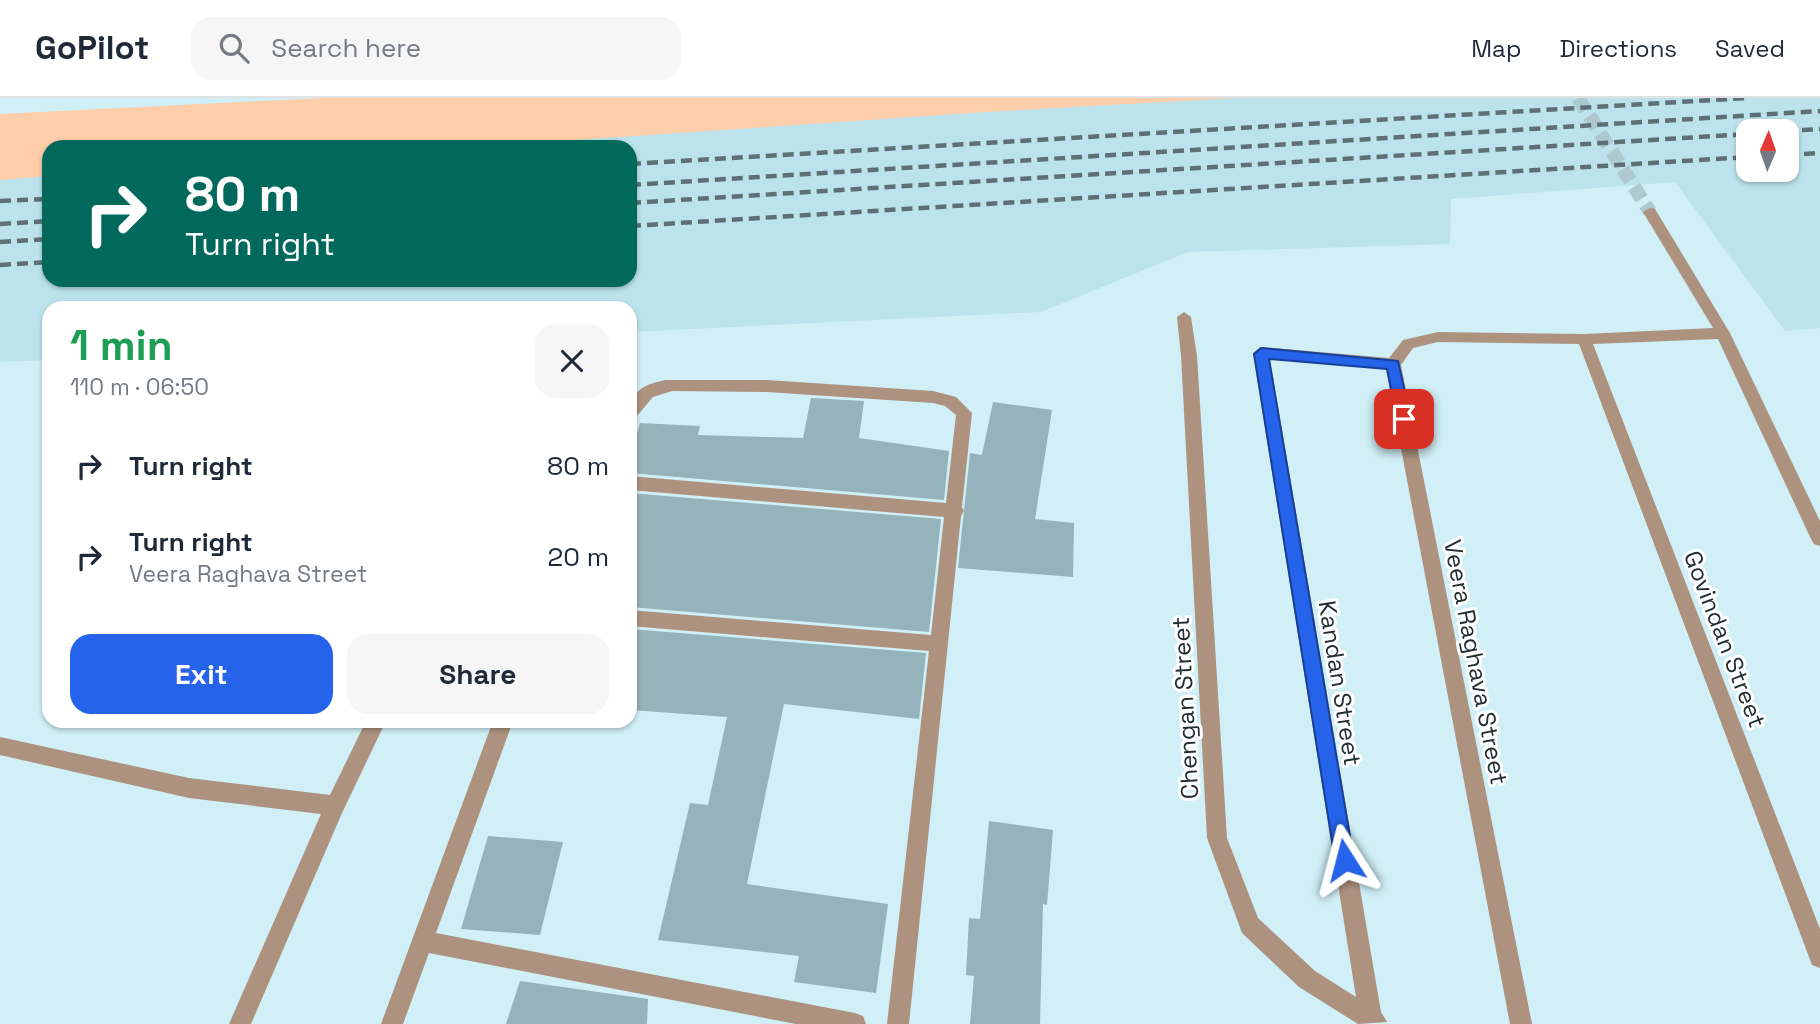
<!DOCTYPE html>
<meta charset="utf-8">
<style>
body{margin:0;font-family:"Space Grotesk",sans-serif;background:#f6f6f7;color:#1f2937;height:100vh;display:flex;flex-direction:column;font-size:26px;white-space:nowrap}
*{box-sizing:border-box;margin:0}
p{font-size:23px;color:#747a83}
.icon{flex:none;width:38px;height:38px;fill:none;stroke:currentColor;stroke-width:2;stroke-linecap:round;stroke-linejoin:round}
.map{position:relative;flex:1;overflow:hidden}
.details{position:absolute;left:42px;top:203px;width:595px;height:427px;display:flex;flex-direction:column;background:#fff;border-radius:21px;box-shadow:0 2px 5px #0004}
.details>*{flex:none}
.hud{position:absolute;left:42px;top:42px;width:595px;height:147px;border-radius:21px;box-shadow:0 2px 5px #0004;background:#00695c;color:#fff;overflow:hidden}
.needle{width:46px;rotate:2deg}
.tools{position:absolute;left:1736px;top:21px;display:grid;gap:14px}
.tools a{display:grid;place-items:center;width:63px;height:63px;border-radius:14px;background:#fff;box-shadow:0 2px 5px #0004;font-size:35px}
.pin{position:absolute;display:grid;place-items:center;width:60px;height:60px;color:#fff;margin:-30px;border-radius:14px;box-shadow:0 4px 10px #0006}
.me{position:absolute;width:77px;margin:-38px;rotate:351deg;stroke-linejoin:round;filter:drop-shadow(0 0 5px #0008)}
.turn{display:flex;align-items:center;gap:24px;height:147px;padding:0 28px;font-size:32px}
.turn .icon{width:91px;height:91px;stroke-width:2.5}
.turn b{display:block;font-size:49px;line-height:60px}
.round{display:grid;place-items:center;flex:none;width:74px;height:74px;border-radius:21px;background:#f6f6f7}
.summary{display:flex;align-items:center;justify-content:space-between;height:119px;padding:0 28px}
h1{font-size:42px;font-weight:800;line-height:52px;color:#1e9e55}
.primary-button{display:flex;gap:14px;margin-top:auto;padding:14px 28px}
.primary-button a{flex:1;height:80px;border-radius:21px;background:#2563eb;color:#fff;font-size:28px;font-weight:800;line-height:80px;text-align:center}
.primary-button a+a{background:#f6f6f7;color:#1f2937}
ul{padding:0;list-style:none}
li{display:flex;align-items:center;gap:21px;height:91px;padding:0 28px}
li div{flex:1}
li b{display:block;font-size:26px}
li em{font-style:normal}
header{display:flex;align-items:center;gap:42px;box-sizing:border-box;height:98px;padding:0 35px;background:#fff;border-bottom:2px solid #e0e1e3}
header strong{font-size:33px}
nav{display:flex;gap:38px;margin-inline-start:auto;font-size:24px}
.search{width:490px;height:63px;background:#f6f6f7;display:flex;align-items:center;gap:18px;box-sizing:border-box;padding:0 24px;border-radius:21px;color:#747a83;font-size:26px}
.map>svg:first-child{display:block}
.built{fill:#bce3ec;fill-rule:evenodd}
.green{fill:#fecdaa}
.building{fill:#95b3ba}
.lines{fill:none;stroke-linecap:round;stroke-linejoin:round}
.street-tunnel{stroke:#adc8cf;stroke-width:14;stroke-dasharray:14 7;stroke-linecap:butt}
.lane{fill:#ad927f;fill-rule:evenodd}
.street{fill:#ad927f;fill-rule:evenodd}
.rail{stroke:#5e7075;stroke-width:4.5;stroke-dasharray:11 6;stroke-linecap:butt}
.route{fill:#2563eb;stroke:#184099;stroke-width:2}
.labels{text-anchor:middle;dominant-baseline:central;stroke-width:6;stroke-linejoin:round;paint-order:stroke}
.street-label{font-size:24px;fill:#222e31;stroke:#fff}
</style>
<header>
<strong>GoPilot</strong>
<div class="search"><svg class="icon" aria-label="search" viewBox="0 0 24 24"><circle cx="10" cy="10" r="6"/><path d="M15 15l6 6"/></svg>Search here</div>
<nav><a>Map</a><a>Directions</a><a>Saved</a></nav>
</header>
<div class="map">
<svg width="1820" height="926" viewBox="0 0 1820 926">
<rect width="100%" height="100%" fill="#d0eff7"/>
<path class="built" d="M517,0h1303v230l-35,3 -110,-149 -224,17 -1,45 -262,8 -147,60 -411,20v-24h-581v52l-49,2v-235zM1748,33h39v39h-39zM49,49h581v133h-581z"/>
<path class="green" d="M323,0h912l-249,14 -513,35h-424v29l-49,4v-66z"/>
<path class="building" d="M811,300l53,3 -5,37 90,13 -5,49 -314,-27v-14l10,-36 60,3 -2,9 105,3z
M993,304l59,8 -17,109 39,4 -1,54 -115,-9 12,-115 12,2z
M630,395l311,26 -12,113 -299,-25z
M630,531l296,24 -7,66 -135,-15 -37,180 141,20 -12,89 -82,-11 5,-26 -141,-16 32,-137 18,2 19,-88 -97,-7z
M989,723l64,9 -6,75 -4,-1 -3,120h-70l4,-48 -8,-1 3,-57 11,1z
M488,738l75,6 -23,93 -79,-6z
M520,883l128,18 -1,25h-141z"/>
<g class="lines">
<path class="street-tunnel" d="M1578,0l72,114"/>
<path class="lane" d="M366,623h20l-44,92 -91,211h-22l92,-210 -132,-16 -189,-43v-18l189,41 141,17z"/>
<path class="street" d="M1650,110l5,1 75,124 90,188v25l-6,-2 -3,-5 -93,-200 -125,5 227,585v39l-8,-3 -3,-8 -230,-613 -141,-2 -25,6 -12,17 131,659h-22l-124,-655 -116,-10 111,653 6,10 -29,2 -59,-37 -57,-54 -35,-95 -26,-482 -4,-39 7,-5 7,5 6,39 30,482 31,80 57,53 41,26 -103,-644 8,-6 128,11 14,-18 35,-8 146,2 129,-6 -70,-116z
M665,282h102l166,11 23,6 16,16 -10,94 2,4 -3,5 -52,508h-22l42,-373 -299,-25v-16l301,25 13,-118 -314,-27v-14l316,27 10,-88 -11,-9 -12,-3 -166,-11 -95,-1 -19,6 -17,20 -6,2c0,-27 9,-33 35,-39z
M493,623h20l-77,212 419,80 8,3 3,8h-70l-367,-71 -26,71h-22z"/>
<path class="rail" d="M1785,33l35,-2
M1787,57l33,-2
M630,66l1117,-66
M630,87l1190,-74
M0,103l49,-2
M630,105l1118,-69
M0,126l49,-3
M630,128l1118,-69
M0,144l49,-3
M0,167l49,-3"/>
</g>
<path class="route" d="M1261,250l137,13 13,58 -7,6 -7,-6 -10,-50 -118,-10 85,501 -2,7 -7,3 -7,-3 -3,-7 -81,-506z"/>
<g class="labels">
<g class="street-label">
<text transform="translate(1725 541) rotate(69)">Govindan Street</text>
<text transform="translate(1476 564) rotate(79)">Veera Raghava Street</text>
<text transform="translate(1340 585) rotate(81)">Kandan Street</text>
<text transform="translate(1185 610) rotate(-93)">Chengan Street</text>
</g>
</g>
</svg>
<div class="tools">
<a><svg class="needle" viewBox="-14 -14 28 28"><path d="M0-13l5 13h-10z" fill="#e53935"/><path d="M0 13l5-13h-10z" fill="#747a83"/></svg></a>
</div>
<div class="pin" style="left:1404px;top:321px;background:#d93025"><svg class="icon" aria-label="arrive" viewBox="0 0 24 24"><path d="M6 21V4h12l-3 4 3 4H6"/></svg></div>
<svg class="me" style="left:1345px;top:762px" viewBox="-20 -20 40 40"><path d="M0-17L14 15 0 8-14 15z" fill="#2563eb" stroke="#fff" stroke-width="4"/></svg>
<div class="hud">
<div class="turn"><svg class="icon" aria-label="right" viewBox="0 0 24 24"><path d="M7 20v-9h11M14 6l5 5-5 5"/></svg><div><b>80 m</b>Turn right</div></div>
</div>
<section class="details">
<div class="summary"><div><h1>1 min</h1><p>110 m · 06:50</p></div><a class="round"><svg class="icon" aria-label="close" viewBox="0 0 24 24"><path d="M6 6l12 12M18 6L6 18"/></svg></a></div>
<ul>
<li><svg class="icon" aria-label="right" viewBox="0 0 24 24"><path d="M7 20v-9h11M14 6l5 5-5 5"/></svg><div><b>Turn right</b></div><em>80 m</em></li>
<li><svg class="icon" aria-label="right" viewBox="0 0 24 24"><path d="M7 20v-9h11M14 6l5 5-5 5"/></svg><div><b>Turn right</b><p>Veera Raghava Street</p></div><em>20 m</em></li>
</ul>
<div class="primary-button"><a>Exit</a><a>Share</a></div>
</section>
</div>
